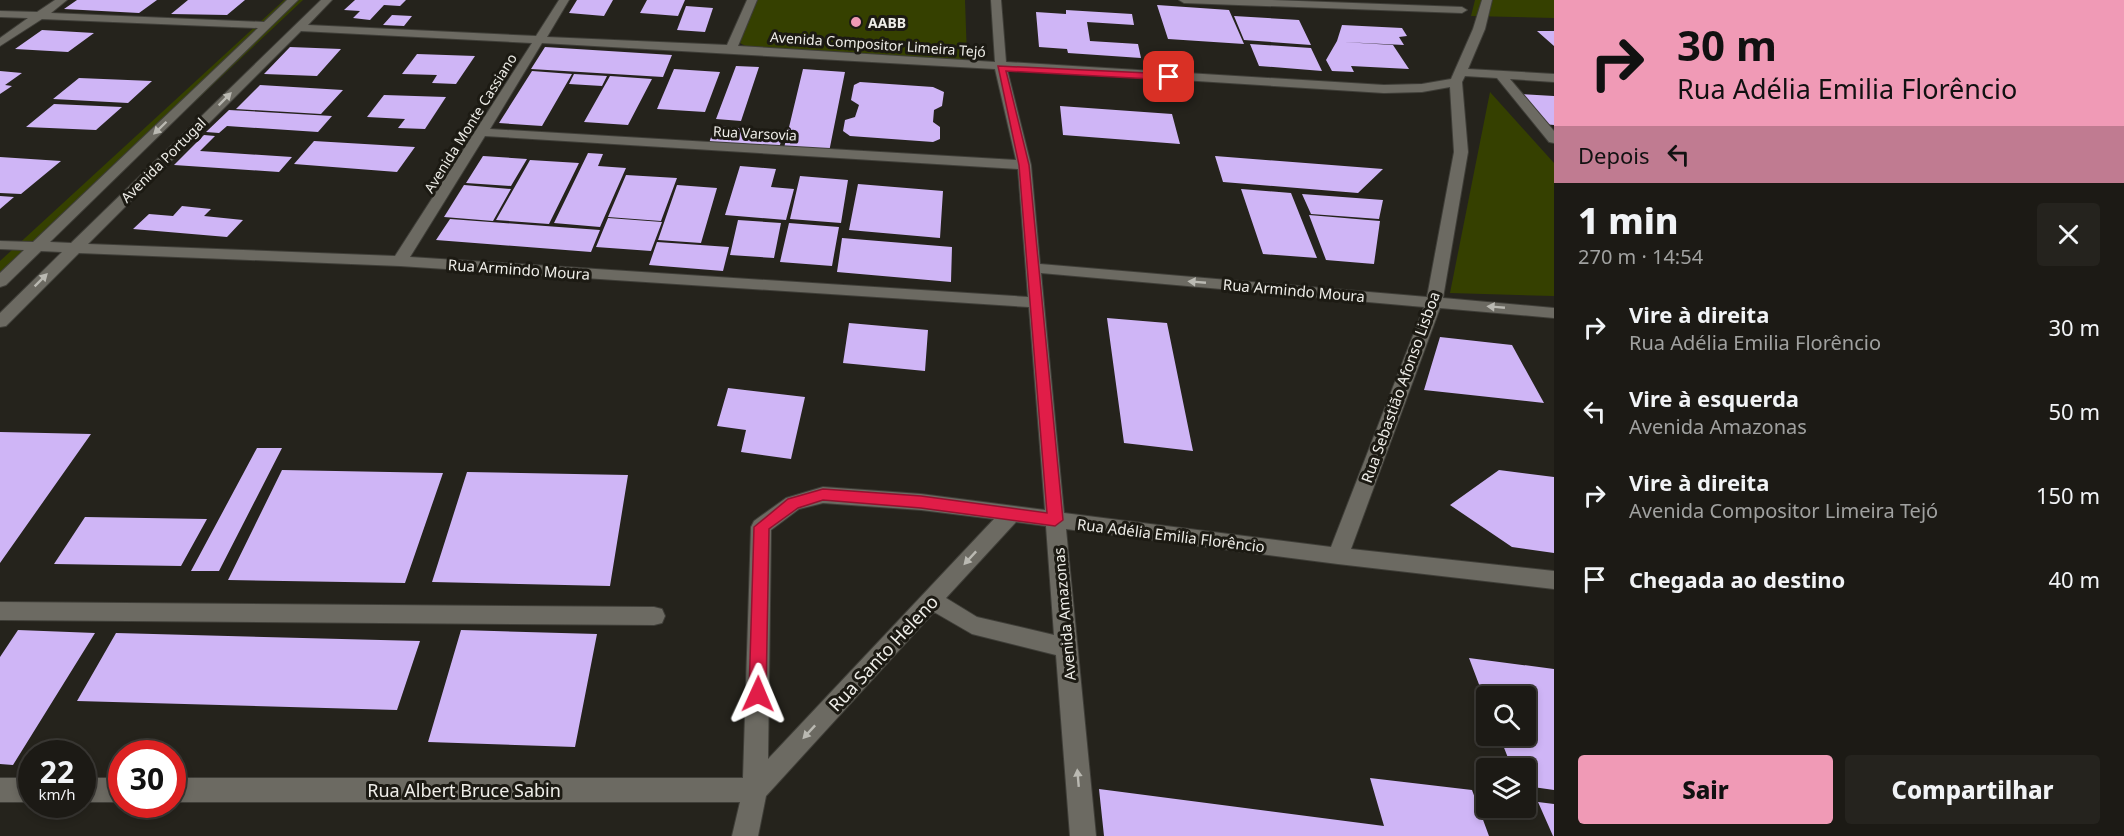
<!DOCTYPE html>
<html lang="pt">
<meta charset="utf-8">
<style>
body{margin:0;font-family:"Noto Sans",sans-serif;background:#25231e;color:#f1f3f6;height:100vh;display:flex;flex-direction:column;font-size:22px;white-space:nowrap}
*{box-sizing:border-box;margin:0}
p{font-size:20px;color:#a0a1a0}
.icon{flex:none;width:33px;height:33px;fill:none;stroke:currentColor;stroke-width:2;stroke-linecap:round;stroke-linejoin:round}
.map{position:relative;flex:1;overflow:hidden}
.drawer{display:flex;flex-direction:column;background:#1c1a15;width:570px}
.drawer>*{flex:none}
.top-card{background:#f09ab6;color:#111;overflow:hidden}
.fabs{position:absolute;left:1476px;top:686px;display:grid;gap:12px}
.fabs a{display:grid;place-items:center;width:60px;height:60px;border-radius:6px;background:#1c1a15;box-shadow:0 3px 9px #0003,0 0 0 2px #3a3834;font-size:30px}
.speed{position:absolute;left:18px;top:740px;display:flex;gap:12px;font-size:30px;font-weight:700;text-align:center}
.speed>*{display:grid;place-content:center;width:78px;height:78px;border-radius:50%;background:#1c1a15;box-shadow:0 3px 9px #0003,0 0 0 2px #3a3834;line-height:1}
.speed small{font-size:15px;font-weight:400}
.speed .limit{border:9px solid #d22;background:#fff;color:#111}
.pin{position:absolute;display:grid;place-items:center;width:51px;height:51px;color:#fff;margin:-26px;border-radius:12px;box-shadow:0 3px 9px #0006}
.me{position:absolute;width:66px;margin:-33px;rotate:1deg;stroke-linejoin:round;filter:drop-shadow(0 0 4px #0008)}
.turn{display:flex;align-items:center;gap:21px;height:126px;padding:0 24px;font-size:27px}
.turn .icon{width:78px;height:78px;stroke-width:2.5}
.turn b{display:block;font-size:42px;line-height:51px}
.then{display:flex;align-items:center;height:57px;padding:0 24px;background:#0003;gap:12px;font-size:22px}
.round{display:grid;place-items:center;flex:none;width:63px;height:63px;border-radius:6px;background:#25231e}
.summary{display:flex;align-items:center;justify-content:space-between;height:102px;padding:0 24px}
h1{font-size:36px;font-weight:800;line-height:45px}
.cta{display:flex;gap:12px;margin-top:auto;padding:12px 24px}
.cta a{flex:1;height:69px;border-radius:6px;background:#f09ab6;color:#111;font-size:24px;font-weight:800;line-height:69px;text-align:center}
.cta a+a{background:#25231e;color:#f1f3f6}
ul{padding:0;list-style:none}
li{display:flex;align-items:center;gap:18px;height:84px;padding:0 24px}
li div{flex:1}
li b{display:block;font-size:22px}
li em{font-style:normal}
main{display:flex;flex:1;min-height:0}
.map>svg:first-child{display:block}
.green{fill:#354000}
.building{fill:#cfb5f6}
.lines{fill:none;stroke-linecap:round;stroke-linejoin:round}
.minor-casing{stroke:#3f3e38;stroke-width:2}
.minor{fill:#6c6a62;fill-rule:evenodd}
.oneway{fill:#bab9b2}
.route{fill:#e11d48;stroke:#92132f;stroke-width:1.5}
.poi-dot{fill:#f09ab6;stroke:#1c1a13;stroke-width:2}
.labels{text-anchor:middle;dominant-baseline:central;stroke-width:6;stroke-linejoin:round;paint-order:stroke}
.far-poi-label{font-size:14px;font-weight:bold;fill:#eeede8;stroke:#1c1a13;text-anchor:start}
.far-street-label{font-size:14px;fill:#eeede8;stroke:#1c1a13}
.street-label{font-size:15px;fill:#eeede8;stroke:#1c1a13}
.near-street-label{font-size:18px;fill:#eeede8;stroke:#1c1a13}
</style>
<main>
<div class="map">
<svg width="1554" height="836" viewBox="0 0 1554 836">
<rect width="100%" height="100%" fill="#25231c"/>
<path class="green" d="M284,0h19l-303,285v-24z
M754,0h211l2,58 -15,3 -203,-13 -9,-5z
M1475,0h79v18l-83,-2z
M1490,92l64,71v133l-104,-3z"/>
<path class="building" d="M77,0h80l-18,13 -75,-4z
M188,0h57l-18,15 -56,-1z
M355,0h51l-6,6 -16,-1 -14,15 -17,-2 7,-7 -16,-1z
M577,0h36l-9,16 -35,-3z
M647,0h38l-7,16 -38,-3z
M1157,5l72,5 15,34 -76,-5z
M686,6l27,2 -8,24 -28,-2z
M1066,10l66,4 2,11 -47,-3 3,19 48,3 3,14 -73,-5 -1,-4 -28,-2 -3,-35 30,2z
M392,15l20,1 -8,10 -21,-1z
M1234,16l65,4 12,25 -67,-5z
M1342,25l60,3 5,8 -8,1 5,8 -61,-3 50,3 16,24 -58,-3 3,6 -22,-1 -6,-11 11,-19z
M42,30l52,3 -26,19 -53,-3z
M1537,31h17v15z
M1250,44l61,4 11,23 -63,-5z
M290,47l51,2 -24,27 -53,-2z
M545,47l127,8 -9,22 -132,-8z
M417,54l58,2 -19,28 -24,-1 5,-8 -35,-1z
M736,66l23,1 -18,54 -25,-2z
M674,69l46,3 -15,40 -48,-3z
M803,69l42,3 -16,80 -45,-4z
M0,71l22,2 -17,12 7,1 -12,8z
M532,71l40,3 -30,52 -43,-3z
M574,74l33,2 -5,10 -33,-2z
M610,76l42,3 -24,46 -44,-3z
M79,78l73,3 -24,22 -75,-4z
M860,82l73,5 11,5 -2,14 -8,4 -1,12 7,5v12l-7,3 -83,-6 -7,-5 2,-11 10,-3 4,-12 -8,-5 3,-15z
M260,85l83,5 -22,24 -85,-5z
M1520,94l34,2v29l-11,-1z
M384,95l62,2 -21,32 -27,-1 7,-9 -38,-2z
M54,104l68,3 -26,23 -70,-3z
M1060,106l112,8 8,30 -117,-9z
M229,110l103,6 -14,16 -91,-6 -8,7 -13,-1z
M715,126l69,6 -5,16 -70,-5z
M204,135l11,1 -15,15 92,6 -13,15 -105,-7z
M314,141l101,6 -18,25 -103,-8z
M588,153l15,1 -5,12 28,2 -26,59 -46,-4z
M483,156l44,3 -16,27 -45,-3z
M1215,156l168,13 -25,24 -135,-11z
M0,157l61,4 -40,33 -21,-1z
M530,160l49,3 -30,61 -53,-4z
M740,166l36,3 -5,18 23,2 -8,31 -61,-5z
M626,175l51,3 -16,43 -53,-4z
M800,176l48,4 -7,43 -51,-4z
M858,184l85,7 -3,47 -91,-8z
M464,185l47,4 -18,32 -49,-4z
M677,185l40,3 -16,55 -43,-3z
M1241,189l50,4 26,65 -54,-4z
M1302,194l81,6 -4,19 -68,-5z
M0,196l14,1 -14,12z
M182,206l29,3 -7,7 39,4 -16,17 -94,-8 16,-15 24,2z
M1309,215l71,6 -6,43 -48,-4z
M608,218l54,4 -11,29 -55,-4z
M450,219l150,11 -9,22 -155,-12z
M738,220l43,3 -7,35 -44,-3z
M789,223l50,4 -7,39 -52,-4z
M842,238l110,9 -1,35 -114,-10z
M657,242l72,5 -6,24 -74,-6z
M1107,318l60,5 26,128 -69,-8z
M849,323l79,7 -3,41 -82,-8z
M1440,337l72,8 32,58 -120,-13z
M728,388l77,9 -14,62 -50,-7 5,-22 -29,-4z
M0,432l91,2 -91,129z
M257,448h25l-63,123h-28z
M282,470l161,3 -38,110 -177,-3z
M1499,470l55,7v76l-42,-6 -62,-42z
M467,472l161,3 -18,111 -178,-4z
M85,517l122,2 -26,47 -127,-2z
M18,630l77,3 -82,132 -13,-1v-107z
M461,630l136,4 -22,113 -147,-5z
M116,633l304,8 -23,69 -320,-9z
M1469,658l85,11v121l-28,-4v-18h-14l-13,-33h27v-39h-40v7z
M1370,778l102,12 17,46h-385l-5,-47 285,37z
M1538,802l16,2v32h-1z"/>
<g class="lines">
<g class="minor-casing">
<path id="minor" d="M55,0h12l-16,13 213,9 23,-22h11l-248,242 21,1 250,-243h11l-24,25 228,11 23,-36h10l-22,37 180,8 20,-45h10l-19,46 257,16 -4,-62h10l5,62 378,23 38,-1 29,-5 22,-50 9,-29h10l-7,29 -17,40 86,5v8l-44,-3 44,52v12l-5,-1 -52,-64 -32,-2 -3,6 6,70 -25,146 111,10v10l-114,-10 -89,241 203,22v18l-216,-25 -272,-35 30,307h-26l-14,-181 -84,-21 -38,-22 -168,184 -8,40h-26l8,-34h-568v-24h571l8,-251 3,-6 32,-23 37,-11 98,7 124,16 -16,-203 -629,-41 -321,-13 -73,73 -6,1v-14l62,-61 -21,-1 -35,34 -6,2v-14l24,-23 -24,-1v-8l33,1 225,-214 -216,-9 -42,27v-8l28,-20 -28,-1v-6l37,1zM301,31l231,12 -137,213 -307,-12zM542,43l453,26 21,91 -526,-31zM1007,69l377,24 38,-1 28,-5 4,65 -27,145 -387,-33 -9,-99zM485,136l533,33 10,128 -618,-40zM1041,273l383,34 -93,240 -267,-34zM823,503l98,7 73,9 -226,240 3,-229 28,-21zM1016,522l30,4 8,109 -77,-18 -31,-19z
M1179,0h93l190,7 5,3 -5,3 -278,-10z
M0,602l654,5 8,2 3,7 -3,7 -8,2 -654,-5z
M0,778h32v24h-32z
M82,778h40v24h-40z"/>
</g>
<use href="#minor" class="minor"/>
</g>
<defs><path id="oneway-solid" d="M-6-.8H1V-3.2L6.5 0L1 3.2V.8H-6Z" transform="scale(1.5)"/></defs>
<g class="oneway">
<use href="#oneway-solid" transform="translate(225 99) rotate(-45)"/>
<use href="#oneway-solid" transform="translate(160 128) rotate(136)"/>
<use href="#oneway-solid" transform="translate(41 280) rotate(-45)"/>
<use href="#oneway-solid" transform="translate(1197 282) rotate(-175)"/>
<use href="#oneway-solid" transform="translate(1496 307) rotate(-175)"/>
<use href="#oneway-solid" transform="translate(970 558) rotate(133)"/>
<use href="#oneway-solid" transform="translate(809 732) rotate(133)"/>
<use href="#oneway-solid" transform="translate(1078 778) rotate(-95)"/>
</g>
<path class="route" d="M998,66l171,8 4,3 -4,3 -163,-9 23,94 34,355 -8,6 -134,-18 -98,-8 -25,8 -29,21 -3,165 -2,6 -6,2 -6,-2 -3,-6 5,-167 34,-28 35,-10 98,7 126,17 -28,-348z"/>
<circle class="poi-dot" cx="856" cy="22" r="6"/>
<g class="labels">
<g class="far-poi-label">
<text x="868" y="22">AABB</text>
</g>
<g class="far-street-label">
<text transform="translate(878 44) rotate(4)">Avenida Compositor Limeira Tejó</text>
<text transform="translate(470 123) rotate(-58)">Avenida Monte Cassiano</text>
<text transform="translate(755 133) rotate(3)">Rua Varsovia</text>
<text transform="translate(163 160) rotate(-45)">Avenida Portugal</text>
</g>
<g class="street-label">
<text transform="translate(519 269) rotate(4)">Rua Armindo Moura</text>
<text transform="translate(1294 290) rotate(5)">Rua Armindo Moura</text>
<text transform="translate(1400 387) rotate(-70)">Rua Sebastião Afonso Lisboa</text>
<text transform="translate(1171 535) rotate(7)">Rua Adélia Emilia Florêncio</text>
<text transform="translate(1064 614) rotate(-95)">Avenida Amazonas</text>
</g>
<g class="near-street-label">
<text transform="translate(883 653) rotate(-47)">Rua Santo Heleno</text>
<text x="464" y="790">Rua Albert Bruce Sabin</text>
</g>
</g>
</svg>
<div class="fabs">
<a><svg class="icon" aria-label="search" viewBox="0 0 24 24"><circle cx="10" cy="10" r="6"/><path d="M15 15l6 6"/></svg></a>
<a><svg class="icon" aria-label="layers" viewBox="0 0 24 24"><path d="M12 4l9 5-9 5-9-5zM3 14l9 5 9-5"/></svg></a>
</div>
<div class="speed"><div>22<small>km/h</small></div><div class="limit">30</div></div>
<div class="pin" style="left:1169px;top:77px;background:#d93025"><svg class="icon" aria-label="arrive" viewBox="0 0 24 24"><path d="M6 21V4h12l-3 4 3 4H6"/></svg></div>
<svg class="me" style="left:758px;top:694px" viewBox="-20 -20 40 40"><path d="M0-17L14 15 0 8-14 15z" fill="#e11d48" stroke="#fff" stroke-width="4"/></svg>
</div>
<section class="drawer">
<div class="top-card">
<div class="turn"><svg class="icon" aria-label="right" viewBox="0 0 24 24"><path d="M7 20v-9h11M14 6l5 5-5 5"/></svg><div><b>30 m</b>Rua Adélia Emilia Florêncio</div></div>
<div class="then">Depois<svg class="icon" aria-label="left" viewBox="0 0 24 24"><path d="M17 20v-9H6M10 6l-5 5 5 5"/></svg></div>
</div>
<div class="summary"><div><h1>1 min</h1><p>270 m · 14:54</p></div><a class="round"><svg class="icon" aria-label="close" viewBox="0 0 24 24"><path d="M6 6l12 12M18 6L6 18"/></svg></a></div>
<ul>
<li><svg class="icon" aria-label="right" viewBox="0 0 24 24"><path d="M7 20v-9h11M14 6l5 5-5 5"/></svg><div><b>Vire à direita</b><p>Rua Adélia Emilia Florêncio</p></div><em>30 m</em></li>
<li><svg class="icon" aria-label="left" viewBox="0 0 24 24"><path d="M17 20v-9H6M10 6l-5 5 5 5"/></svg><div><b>Vire à esquerda</b><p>Avenida Amazonas</p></div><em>50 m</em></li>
<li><svg class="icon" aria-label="right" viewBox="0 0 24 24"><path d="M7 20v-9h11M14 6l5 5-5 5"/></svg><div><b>Vire à direita</b><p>Avenida Compositor Limeira Tejó</p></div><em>150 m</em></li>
<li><svg class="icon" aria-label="arrive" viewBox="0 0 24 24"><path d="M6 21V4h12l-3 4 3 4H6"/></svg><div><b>Chegada ao destino</b></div><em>40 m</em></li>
</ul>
<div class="cta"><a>Sair</a><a>Compartilhar</a></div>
</section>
</main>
